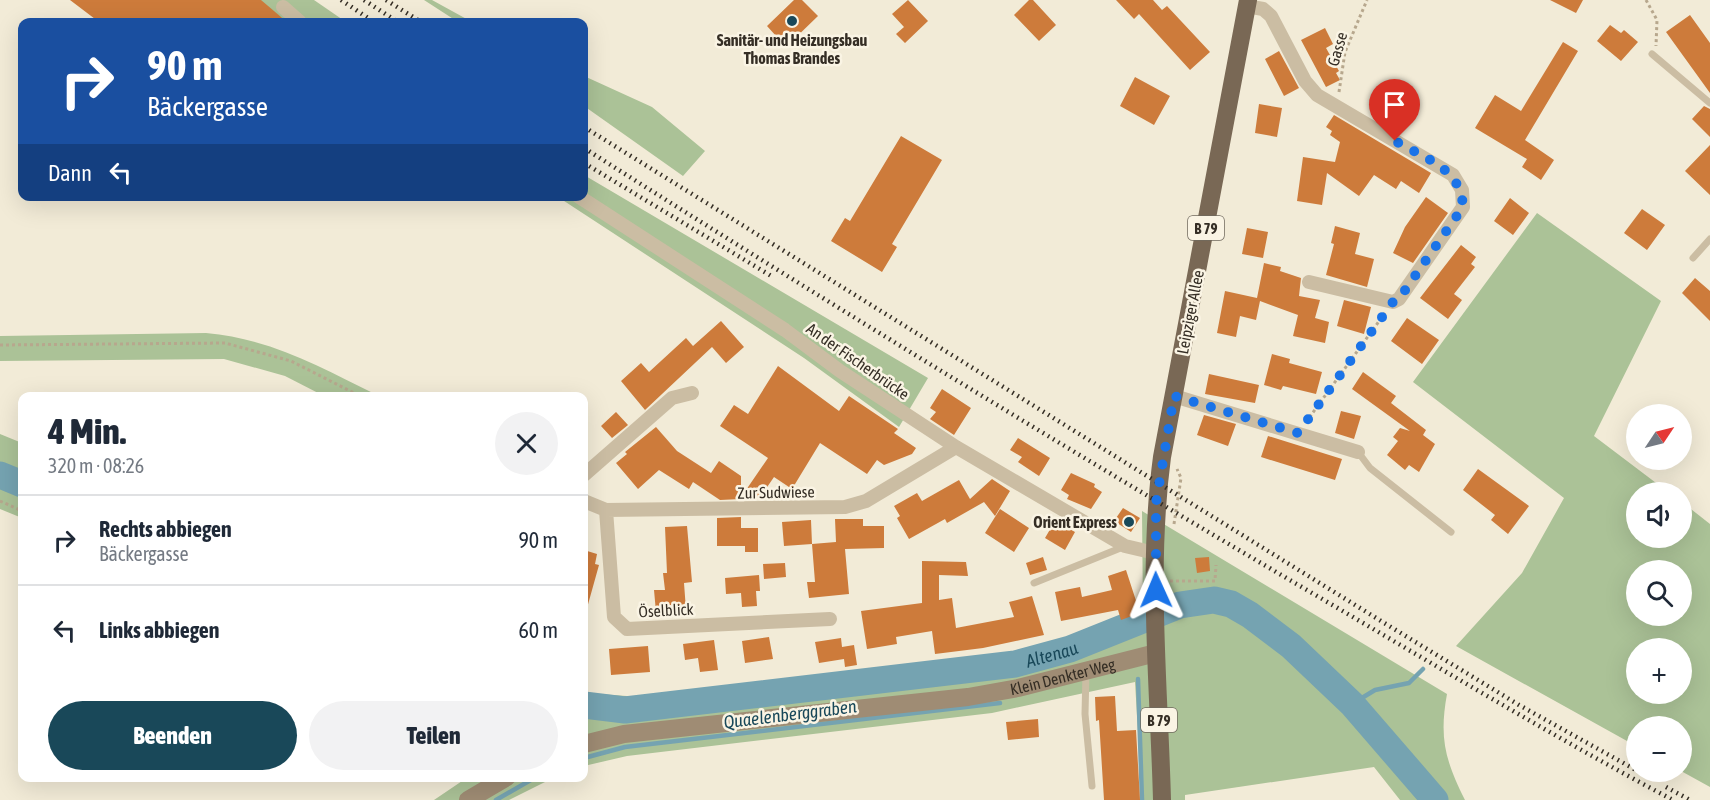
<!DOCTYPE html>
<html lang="de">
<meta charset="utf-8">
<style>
body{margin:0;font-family:"Asap Condensed",sans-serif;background:#f2f2f3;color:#1f2937;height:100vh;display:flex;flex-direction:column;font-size:22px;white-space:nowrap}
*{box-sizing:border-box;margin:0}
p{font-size:20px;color:#747a83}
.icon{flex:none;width:33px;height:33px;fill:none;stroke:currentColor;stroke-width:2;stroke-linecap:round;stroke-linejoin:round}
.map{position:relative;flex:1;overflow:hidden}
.side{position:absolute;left:18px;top:392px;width:570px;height:390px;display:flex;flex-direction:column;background:#fff;border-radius:12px;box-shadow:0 6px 24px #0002}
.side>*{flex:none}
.hud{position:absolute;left:18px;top:18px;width:570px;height:183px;border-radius:12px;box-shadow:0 6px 24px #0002;background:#1a4fa0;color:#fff;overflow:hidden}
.needle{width:39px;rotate:55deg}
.tools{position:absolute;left:1626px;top:404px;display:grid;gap:12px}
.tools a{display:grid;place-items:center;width:66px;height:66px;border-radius:50%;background:#fff;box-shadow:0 6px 24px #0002;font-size:30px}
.pin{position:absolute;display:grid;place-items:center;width:51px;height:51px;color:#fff;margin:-62px -26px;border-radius:50% 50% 50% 0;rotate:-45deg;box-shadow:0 0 6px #0007}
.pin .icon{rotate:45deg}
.me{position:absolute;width:66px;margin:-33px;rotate:359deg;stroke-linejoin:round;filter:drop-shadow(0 0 4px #0008)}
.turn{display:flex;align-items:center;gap:21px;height:126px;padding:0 30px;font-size:27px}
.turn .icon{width:78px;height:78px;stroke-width:2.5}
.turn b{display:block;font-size:42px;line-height:51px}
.then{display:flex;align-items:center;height:57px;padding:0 30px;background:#0003;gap:12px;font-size:22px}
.round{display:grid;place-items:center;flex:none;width:63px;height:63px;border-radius:32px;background:#f2f2f3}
.overview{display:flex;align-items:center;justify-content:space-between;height:102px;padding:0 30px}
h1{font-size:36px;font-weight:800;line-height:45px}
.action{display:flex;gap:12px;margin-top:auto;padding:12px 30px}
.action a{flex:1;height:69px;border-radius:36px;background:#194859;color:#fff;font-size:24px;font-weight:800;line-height:69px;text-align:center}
.action a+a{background:#f2f2f3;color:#1f2937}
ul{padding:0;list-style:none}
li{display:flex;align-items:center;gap:18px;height:90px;padding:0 30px;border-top:2px solid #e0e1e3}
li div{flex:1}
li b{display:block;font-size:22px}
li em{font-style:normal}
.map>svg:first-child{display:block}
.green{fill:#abc297;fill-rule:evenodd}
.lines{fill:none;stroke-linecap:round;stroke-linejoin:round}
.stream{stroke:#75a3b1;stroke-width:4.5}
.river{stroke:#75a3b1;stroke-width:27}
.building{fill:#cd7b3b}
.path{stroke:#b7a78d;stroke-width:3;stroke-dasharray:3 3;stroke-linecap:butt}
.lane{stroke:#cbbda3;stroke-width:7}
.street{stroke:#cbbda3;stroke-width:14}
.secondary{stroke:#9f8c74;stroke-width:18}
.primary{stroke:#796855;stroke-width:18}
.rail{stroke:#352e25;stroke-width:4.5;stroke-dasharray:1.5 4.5;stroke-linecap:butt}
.route{stroke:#1a73e8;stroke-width:10;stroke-dasharray:0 18}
.poi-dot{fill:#194859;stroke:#faf4e4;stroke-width:2}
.labels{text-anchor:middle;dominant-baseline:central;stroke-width:5;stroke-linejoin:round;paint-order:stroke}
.shield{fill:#faf4e4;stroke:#70695e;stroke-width:1.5}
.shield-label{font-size:15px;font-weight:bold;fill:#352e25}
.poi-label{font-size:16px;font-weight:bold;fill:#352e25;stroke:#faf4e4}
.street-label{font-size:16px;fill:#352e25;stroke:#faf4e4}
.water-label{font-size:18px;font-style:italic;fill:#194859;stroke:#faf4e4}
</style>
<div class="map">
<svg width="1710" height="800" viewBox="0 0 1710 800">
<rect width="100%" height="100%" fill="#f2ebd7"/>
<path class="green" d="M259,0h55l32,22h-59z
M424,0h8l40,22h-14z
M584,76l68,31 53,44 -22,25 -99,-70z
M584,175l344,203 -29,49 -95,-69 -246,-161 26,-1z
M1537,213l124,88 -67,135 74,56h-32v45h46v-35l28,22v263l-29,-16 1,-45h-46v20l-180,-100 66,-73 42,-75 -151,-116zM1636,570h46v45h-46zM1636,648h46v45h-46z
M206,333c66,6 114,34 173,63h-55l-39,-20 -61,-17 -224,2v-25z
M0,434l22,9v75l-22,-9z
M1142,511l305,183c-8,44 -2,66 18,106h-65l-26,-33 -189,28v5h-43l-7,-118 -143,31 -365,43 -43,10v-73l57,4 387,-43 37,-9 78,-29z
M468,777h87l-46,23h-75z"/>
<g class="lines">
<path class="stream" d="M1138,679l4,121
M1352,704l23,-14 34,-7 14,-14
M584,758l41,-11 375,-44
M496,800l40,-23"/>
<g class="river">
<path d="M0,475l22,9"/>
<path id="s1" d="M584,705l41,5 390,-46 55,-15 110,-44 34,-5 17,4 19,11 41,31 61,58 83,96"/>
</g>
</g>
<path class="building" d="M70,0h191l26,22h-188z
M794,0h8l16,16 -32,31 -19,-21z
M908,0l20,21 -23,22 -9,-9 8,-7 -12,-13z
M1029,0h4l23,25 -17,16 -25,-26z
M1116,0h37l9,10 5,-4 43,46 -20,18 -51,-56 -5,5z
M1550,0h33l-7,13z
M1690,15l20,28v50l-44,-61z
M1610,25l11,8 3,-3 14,12 -17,19 -24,-20z
M1325,28l8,16 -7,4 13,23 -3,2 4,7 -14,7 -25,-47z
M1563,42l15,9 -53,89 29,20 -13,20 -19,-13 5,-8 -52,-31 20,-33 26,16z
M1279,51l20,37 -15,8 -19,-37z
M1135,77l35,19 -16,29 -34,-19z
M1259,104l23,4 -5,29 -22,-4z
M1704,106l6,3v28l-18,-18z
M1334,115l97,58 -12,20 -18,-12 -5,8 -22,-14 -15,21 -32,-23 -5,32 -25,-4 6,-44 32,5 5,-20 -10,-7 2,-4 -6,-4z
M901,136l41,24 -50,84 5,3 -15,25 -51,-31 14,-23 5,3z
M1710,145v50l-25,-24z
M1426,197l22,16 -35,50 -20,-10 12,-26z
M1510,198l19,15 -16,22 -19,-14z
M1642,209l23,16 -18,25 -23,-17z
M1335,226l25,7 -5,21 19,5 -7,28 -41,-12 8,-31 -3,-1z
M1247,228l21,4 -5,26 -21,-4z
M1461,245l15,12 -5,7 4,3 -21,27 8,6 -14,19 -28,-21z
M1264,263l17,4 -1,4 21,7 -2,18 21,4 -5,18 14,4 -4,21 -32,-7 5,-21 -38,-14 -4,19 -16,-4 -4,21 -19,-4 8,-42 32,7z
M1695,278l15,13v30l-28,-28z
M1344,300l27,7 -7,27 -27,-8z
M1407,318l32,22 -17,24 -31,-23z
M721,321l23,26 -18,16 -14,-16 -67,63 -24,-29 20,-18 8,9 37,-34 7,8z
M1272,354l18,5 -1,4 33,9 -6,22 -33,-8 -2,4 -17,-5z
M778,366l61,45 10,-15 49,33 -4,4 22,15 -4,6 -28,11 -7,-5 -10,14 -47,-31 -28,46 -18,-12 -15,22 -13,-9 22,-32 -48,-32 14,-21 14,9z
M1363,372l33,24 -5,7 35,27 -3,5 12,9 -16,28 -10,-7 -4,5 -18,-15 11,-14 -5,-4 7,-9 10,3 -58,-42z
M1209,374l50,11 -4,18 -50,-9z
M942,389l29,19 -17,27 -24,-16 6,-7 -6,-4z
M1341,411l20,5 -7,23 -19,-6z
M616,412l12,13 -16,13 -11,-12z
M1204,415l32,9 -8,22 -31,-11z
M656,427l21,24 34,22 8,-12 22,15v23l-21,1 -27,-18 -4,7 -30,-19 -21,19 -22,-26 11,-9 -2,-2z
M1268,436l74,23 -7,21 -74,-23z
M1018,438l32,20 -11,18 -21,-14 4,-5 -12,-7z
M1478,469l51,37 -21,28 -17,-14 4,-5 -32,-25z
M1071,473l24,11 -1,3 8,5 -11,17 -24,-10 2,-4 -8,-5z
M992,479l18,12 -15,25 -11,-14 -37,21 -2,-4 -36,20 -12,-21 3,-2 -6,-10 23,-13 5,8 37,-21 11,19z
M1123,508l17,10 -9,14 -17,-11z
M1000,509l29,19 -15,24 -29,-19z
M741,517v11h17v24h-13v-6h-28v-28z
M835,519h28v7h21v22l-39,1 4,45 -40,4 -2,-16h8l-3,-38 24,-2z
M811,520l1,24 -28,2 -2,-24z
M1055,521l20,11 -10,18 -20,-12z
M687,526l5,56 -8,1 2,27 -30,2 -2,-22h11l-2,-17h4l-2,-46z
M584,550l13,4 -2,10 4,1 -12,43h-3z
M1043,557l4,13 -17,5 -4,-12z
M1209,557l1,14 -13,2 -2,-15z
M922,561l44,1 2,14 -29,-1v25l13,-2 4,30 58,-11 -5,-15 23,-6 12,39 -61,13 -48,6 -3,-23 -36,6 1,7 -30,5 -6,-38 61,-8z
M785,563l1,14 -22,2 -1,-15z
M1126,570l14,43 -19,7 -3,-10 -57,11 -6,-29 25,-5 2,10 30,-7 -4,-14z
M759,575l1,16h-4l1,15 -15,1 -1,-14 -15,1 -1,-16z
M769,637l4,22 -28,4 -3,-22z
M841,638l1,9 12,-2 3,20 -12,2 -1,-8 -25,4 -4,-21z
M714,640l4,30 -18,2 -2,-14 -13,2 -2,-16z
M648,646l2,26 -39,3 -2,-26z
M1115,696l2,35 19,-1 4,70h-36l-5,-80 -3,1 -1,-24z
M1038,719l1,18 -31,3 -2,-18z"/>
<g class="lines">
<path class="path" d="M1646,0l11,20 -1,26
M1339,92l6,-40 22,-52
M0,345l225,-2 66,18 69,35
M1306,422l79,-109
M0,501l22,10
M1174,524l7,-46 -4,-9
M1170,581h45l1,-16"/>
<path class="lane" d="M1652,54l58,49
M1693,258l17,-19
M1358,452l12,16 81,64
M1034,583l89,-36
M1086,672l-1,42 7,72"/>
<path class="street" d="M1247,6l16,3 8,7 34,65 12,14 136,80 9,15 1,17 -64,92 -6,3 -84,-20
M283,7l17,15
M578,196l207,134 55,41 116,76 169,99 30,7
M1174,396l184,56
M584,475l88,-77 20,-5
M584,501l22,9 239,-3 21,-6 90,-54
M606,510l8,107 13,12 203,-10"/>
<g class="secondary">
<path id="s2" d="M584,744l40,-10 344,-37 50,-9 138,-35"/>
<path d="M468,800l39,-23"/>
</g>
<path class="primary" d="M1162,800c-3,-114 -15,-230 0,-343l86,-457"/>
<path class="rail" d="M341,0l33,22
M364,0l34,22
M386,0l35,22
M584,127l797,494 138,84 117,65
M584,148c244,155 490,306 740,452 116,68 230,137 349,200
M584,163l189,114
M1666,787l24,13"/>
</g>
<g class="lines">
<path class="route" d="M1156,590v-87l18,-107 124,37 95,-131 6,-3 64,-92c-2,-39 -37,-48 -68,-66"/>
</g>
<g class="poi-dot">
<circle cx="792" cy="21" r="6"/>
<circle cx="1129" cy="522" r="6"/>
</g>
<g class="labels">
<g class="shield">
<rect x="1188" y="216" width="36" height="24" rx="4.5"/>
<rect x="1141" y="708" width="36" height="24" rx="4.5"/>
</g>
<g class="shield-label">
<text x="1206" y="228">B 79</text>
<text x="1159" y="720">B 79</text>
</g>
<g class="poi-label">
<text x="792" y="40">Sanitär- und Heizungsbau<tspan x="792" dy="18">Thomas Brandes</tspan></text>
<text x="1117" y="522" text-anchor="end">Orient Express</text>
</g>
<g class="street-label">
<text transform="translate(1337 49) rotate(-74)">Gasse</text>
<text transform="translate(1190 312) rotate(-79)">Leipziger Allee</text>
<text transform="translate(858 361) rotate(35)">An der Fischerbrücke</text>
<text transform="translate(776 492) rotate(-1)">Zur Sudwiese</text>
<text transform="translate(666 610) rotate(-3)">Öselblick</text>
<text stroke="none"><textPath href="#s2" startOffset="484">Klein Denkter Weg</textPath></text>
</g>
<g class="water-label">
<text stroke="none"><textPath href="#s1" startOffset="472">Altenau</textPath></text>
<text transform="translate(790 714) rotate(-7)">Quaelenberggraben</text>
</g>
</g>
</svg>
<div class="tools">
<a><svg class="needle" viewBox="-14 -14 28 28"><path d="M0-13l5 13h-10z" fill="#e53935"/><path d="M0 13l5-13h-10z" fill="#747a83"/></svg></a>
<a><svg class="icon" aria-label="sound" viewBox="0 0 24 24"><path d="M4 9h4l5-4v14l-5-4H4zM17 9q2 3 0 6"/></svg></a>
<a><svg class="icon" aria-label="search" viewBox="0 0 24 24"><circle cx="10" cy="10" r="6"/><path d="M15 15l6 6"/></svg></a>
<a>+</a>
<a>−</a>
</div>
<div class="pin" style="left:1395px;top:141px;background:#d93025"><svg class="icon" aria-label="arrive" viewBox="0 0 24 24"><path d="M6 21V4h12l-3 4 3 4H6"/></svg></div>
<svg class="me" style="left:1156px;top:590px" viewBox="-20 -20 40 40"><path d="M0-17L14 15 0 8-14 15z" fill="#1a73e8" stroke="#fff" stroke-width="4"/></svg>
<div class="hud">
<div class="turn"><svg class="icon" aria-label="right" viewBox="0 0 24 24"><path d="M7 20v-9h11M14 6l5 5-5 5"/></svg><div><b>90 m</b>Bäckergasse</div></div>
<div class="then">Dann<svg class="icon" aria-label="left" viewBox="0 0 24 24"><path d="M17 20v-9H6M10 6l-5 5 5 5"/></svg></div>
</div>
<section class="side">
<div class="overview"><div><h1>4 Min.</h1><p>320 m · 08:26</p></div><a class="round"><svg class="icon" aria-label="close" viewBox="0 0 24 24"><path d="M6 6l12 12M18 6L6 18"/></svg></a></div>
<ul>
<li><svg class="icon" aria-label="right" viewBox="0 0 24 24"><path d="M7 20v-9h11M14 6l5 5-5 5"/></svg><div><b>Rechts abbiegen</b><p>Bäckergasse</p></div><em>90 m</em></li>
<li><svg class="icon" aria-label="left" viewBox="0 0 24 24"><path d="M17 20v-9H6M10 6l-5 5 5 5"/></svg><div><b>Links abbiegen</b></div><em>60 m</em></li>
</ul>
<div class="action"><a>Beenden</a><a>Teilen</a></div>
</section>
</div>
